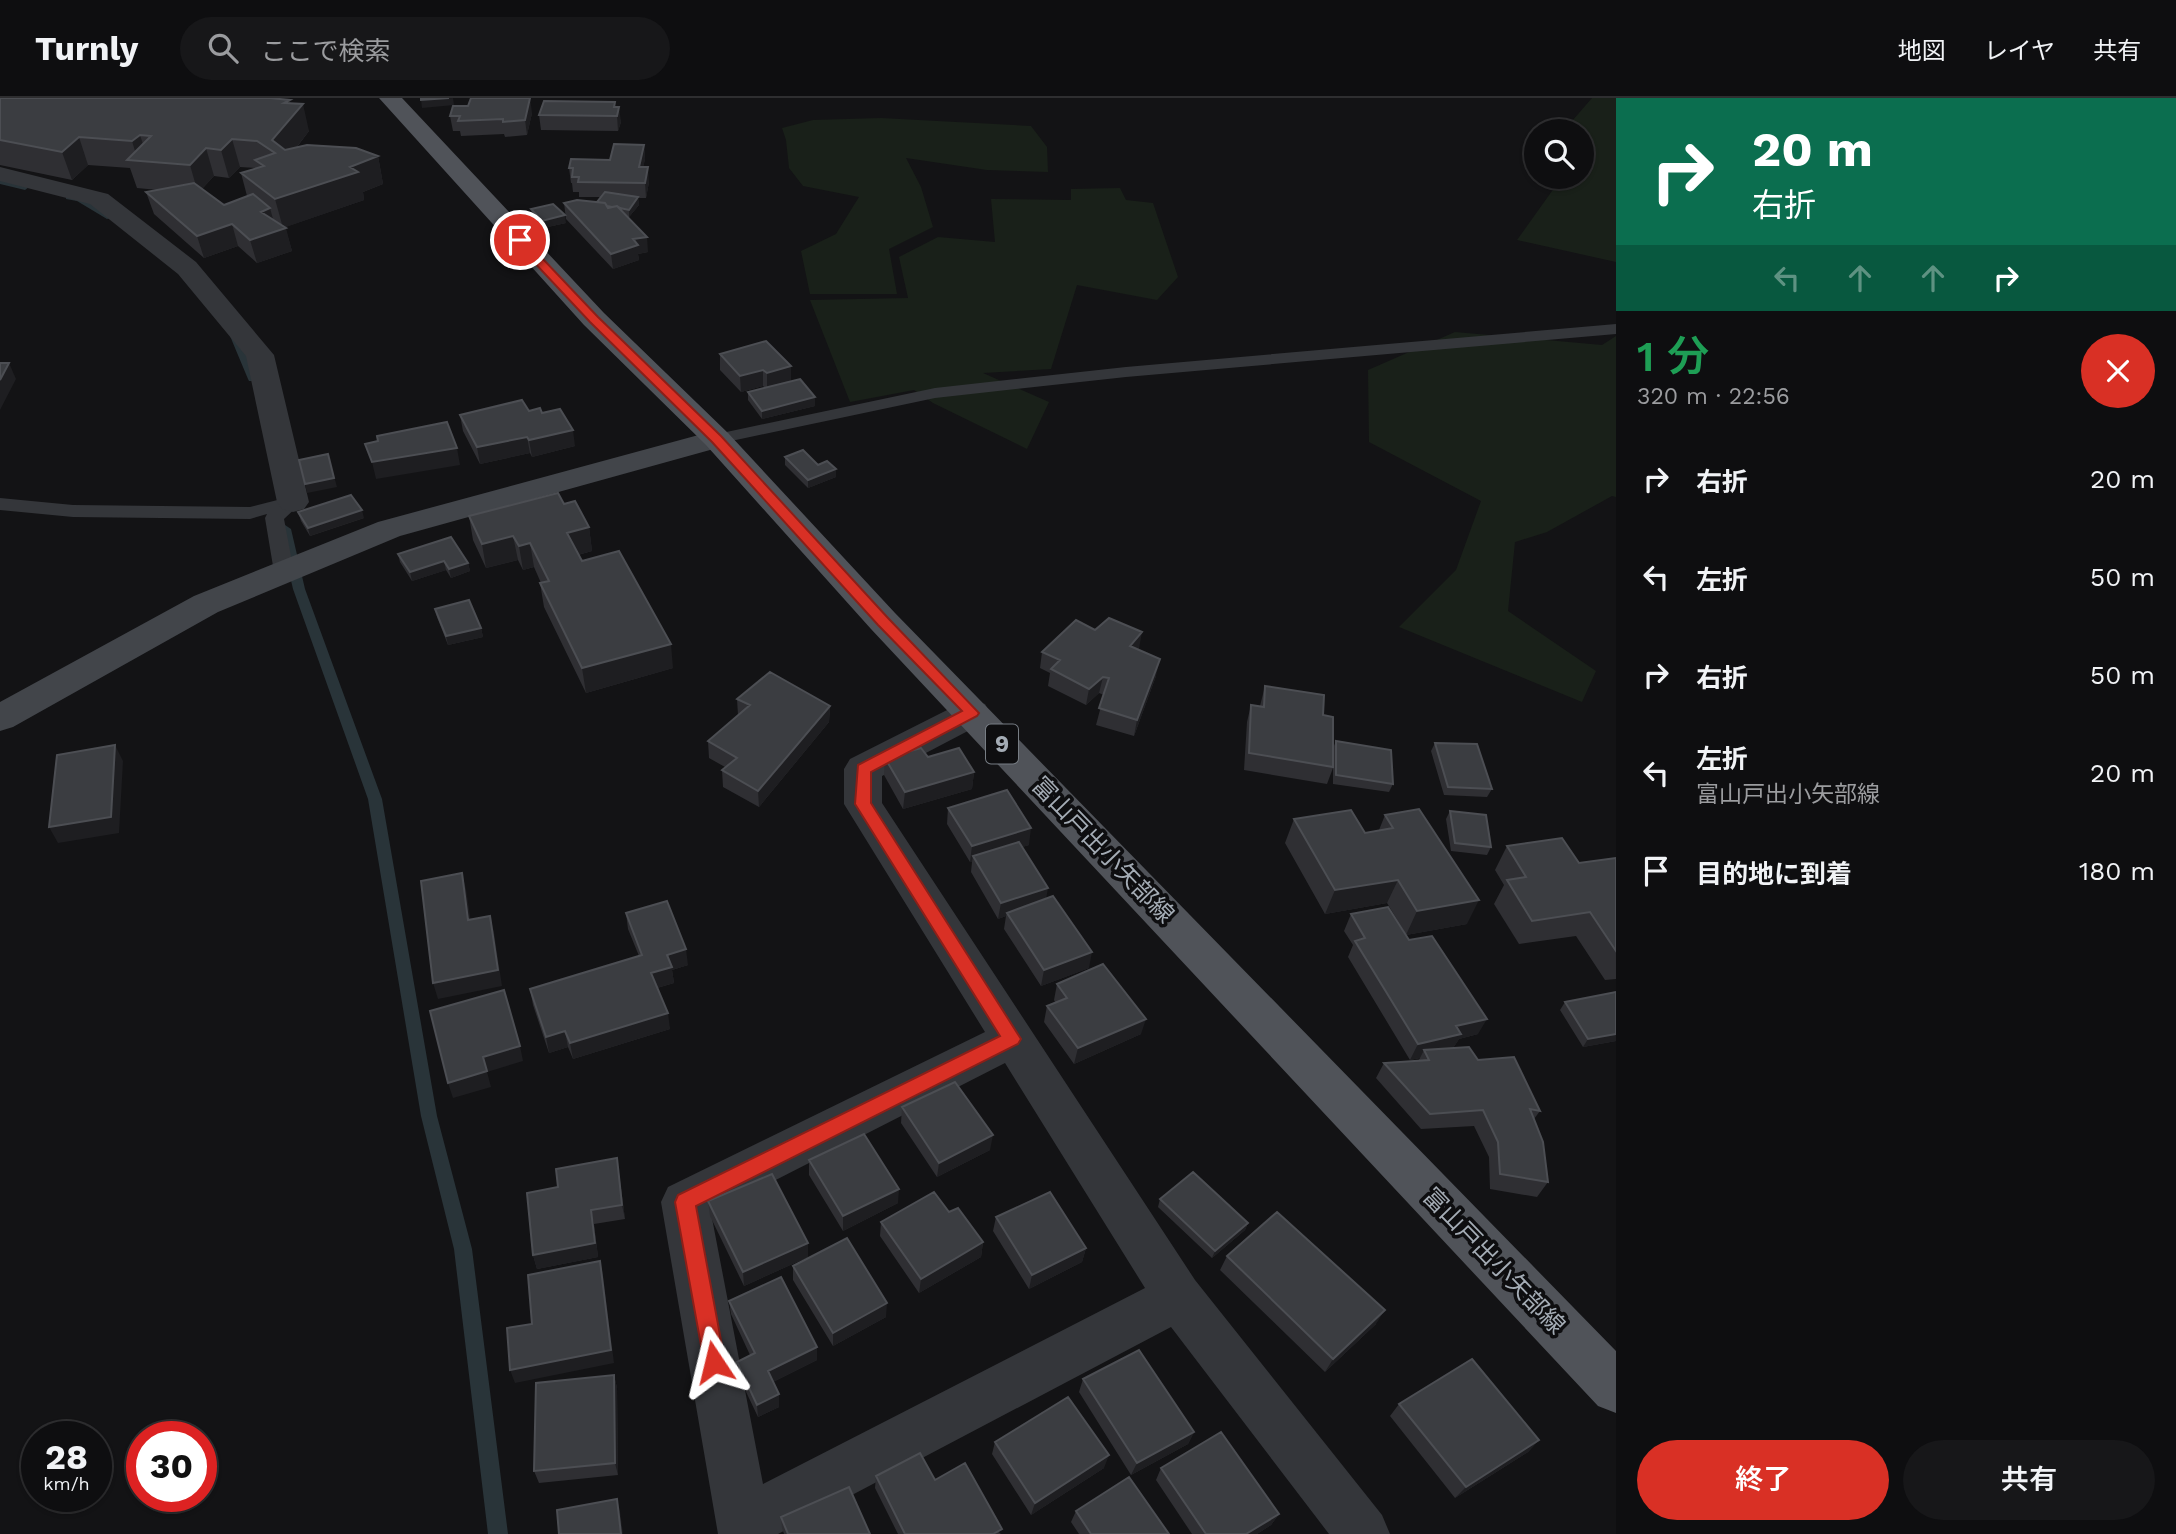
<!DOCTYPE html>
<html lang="ja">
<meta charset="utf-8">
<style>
body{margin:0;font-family:"Work Sans","Noto Sans JP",sans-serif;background:#171719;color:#f1f3f6;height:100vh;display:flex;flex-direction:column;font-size:26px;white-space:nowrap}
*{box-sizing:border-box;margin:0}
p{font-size:23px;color:#9b9c9f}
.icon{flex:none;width:38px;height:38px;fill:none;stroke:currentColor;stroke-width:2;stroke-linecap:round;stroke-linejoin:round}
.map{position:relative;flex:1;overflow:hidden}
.side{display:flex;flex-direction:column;background:#0e0e10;width:560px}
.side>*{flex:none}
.top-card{background:#0b6e4f;color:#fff;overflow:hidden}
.buttons{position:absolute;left:1524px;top:21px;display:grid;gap:14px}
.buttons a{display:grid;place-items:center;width:70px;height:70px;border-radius:50%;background:#0e0e10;box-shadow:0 2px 5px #0004,0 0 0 2px #2e2e30;font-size:35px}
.speed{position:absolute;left:21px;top:1323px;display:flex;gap:14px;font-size:35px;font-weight:700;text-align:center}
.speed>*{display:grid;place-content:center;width:91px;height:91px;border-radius:50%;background:#0e0e10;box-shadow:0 2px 5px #0004,0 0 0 2px #2e2e30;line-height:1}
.speed small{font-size:18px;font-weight:400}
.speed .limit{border:10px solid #d22;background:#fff;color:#111}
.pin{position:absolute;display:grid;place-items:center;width:60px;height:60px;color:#fff;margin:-30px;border:4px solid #fff;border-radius:50%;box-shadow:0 2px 7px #0007}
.me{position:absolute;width:77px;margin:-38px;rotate:350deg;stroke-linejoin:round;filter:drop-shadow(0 0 5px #0008)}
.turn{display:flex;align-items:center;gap:24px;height:147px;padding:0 21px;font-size:32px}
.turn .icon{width:91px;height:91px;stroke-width:2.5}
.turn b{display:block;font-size:49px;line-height:60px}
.lanes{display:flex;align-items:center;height:66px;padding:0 21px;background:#0003;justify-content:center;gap:35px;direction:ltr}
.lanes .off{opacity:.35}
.round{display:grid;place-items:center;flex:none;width:74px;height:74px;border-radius:37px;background:#171719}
.overview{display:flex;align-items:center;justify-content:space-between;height:119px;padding:0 21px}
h1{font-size:42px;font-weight:600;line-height:52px;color:#1e9e55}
.button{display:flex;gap:14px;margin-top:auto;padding:14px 21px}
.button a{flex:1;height:80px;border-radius:42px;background:#d93025;color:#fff;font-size:28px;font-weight:600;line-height:80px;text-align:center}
.button a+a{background:#171719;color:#f1f3f6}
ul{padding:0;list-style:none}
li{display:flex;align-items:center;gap:21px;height:98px;padding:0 21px}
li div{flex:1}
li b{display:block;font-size:26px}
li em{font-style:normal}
header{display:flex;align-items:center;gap:42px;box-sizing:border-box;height:98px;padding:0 35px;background:#0e0e10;border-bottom:2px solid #2e2e30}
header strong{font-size:33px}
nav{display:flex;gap:38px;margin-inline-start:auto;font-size:24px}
.search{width:490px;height:63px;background:#171719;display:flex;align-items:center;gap:18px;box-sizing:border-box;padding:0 24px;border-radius:38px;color:#9b9c9f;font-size:26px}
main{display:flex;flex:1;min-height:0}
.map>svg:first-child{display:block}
.green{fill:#192019}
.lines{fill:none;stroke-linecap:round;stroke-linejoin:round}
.stream{fill:#293439;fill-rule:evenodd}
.lane{fill:#34363a;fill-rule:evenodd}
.street{fill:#34363a;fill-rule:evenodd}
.secondary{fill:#42454a;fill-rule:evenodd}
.primary{fill:#505359;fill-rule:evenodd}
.wall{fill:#2f2f33;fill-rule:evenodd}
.shaded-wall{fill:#1e1e21}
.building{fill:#3b3d41;stroke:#4c4e53;stroke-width:2}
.route{fill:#d93025;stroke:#8d1f18;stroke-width:2}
.labels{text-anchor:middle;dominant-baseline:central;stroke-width:7;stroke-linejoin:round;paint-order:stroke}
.shield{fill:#0e0e10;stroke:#777d84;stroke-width:2}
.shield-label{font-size:23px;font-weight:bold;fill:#a4acb5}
.street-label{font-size:24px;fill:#a4acb5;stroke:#0e0e10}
</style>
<header>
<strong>Turnly</strong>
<div class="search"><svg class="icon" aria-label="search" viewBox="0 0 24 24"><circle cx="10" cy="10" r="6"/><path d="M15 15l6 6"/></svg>ここで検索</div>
<nav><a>地図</a><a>レイヤ</a><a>共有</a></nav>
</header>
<main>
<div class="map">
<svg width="1616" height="1436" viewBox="0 0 1616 1436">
<rect width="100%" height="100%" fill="#131315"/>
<path class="green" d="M1592,0h24v164l-99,-22 45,-63h20v-46h-15l-1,-3z
M881,20l150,8 16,21 1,25 -61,-2 -81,-12 15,29 12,40 -44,22 8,45h-87l-9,-43 35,-17 23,-37 -56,-11 -14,-18 -3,-28 -4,-12 31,-8z
M1120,90l6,12 27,3 25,74 -21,23 -80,-15 -26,84 -68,4 66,29 -22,47 -94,-46 -19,-13 -64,12 -40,-102 98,-2 -9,-41 39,-20 57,5 -4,-43 80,1v-11z
M1455,234l147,13 14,-9v161l-4,-1 -65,36 -32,10 -7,69 88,60 -14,31 -183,-75 57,-57 25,-69 -112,-59 -1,-72z"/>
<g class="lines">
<path class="stream" d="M0,80l28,7 1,2 -4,3 -25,-6z
M69,96l14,3 32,20 -8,2 -30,-18 -11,-2v-4z
M235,235l5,3 18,43 -1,2h-8l-1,-2 -18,-43z
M285,427l6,4 14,60 77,210 55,317 35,133 36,285h-20l-34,-285 -33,-133 -53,-317 -75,-210 -14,-60z"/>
<path class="lane" d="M1616,226v10l-490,43 -191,21 -218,46 -9,-5 9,-5 218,-46 191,-21z
M293,398l9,6 -18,17 10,53 -3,4h-14l-3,-4 -9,-54 2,-4 -17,5 -177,-2 -73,-7v-12l73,7 177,2z"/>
<path class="street" d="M0,69l108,27 88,68 78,93 35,147 -5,7 -11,3 -11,-3 -5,-7 -31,-146 -68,-82 -88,-70 -90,-23z
M972,602l13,4 5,9 -5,9 -103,54v27l313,477 187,235 8,19h-61l-158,-207 -393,207h-60l-57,-332 7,-15 317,-155 -141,-228v-35l6,-10 109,-55zM1005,965l140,225 -382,196 -52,-271z"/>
<path class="secondary" d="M717,332l11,3 4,6 -4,6 -328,91 -182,76 -205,115 -13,4v-29l194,-106 184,-74z"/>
<path class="primary" d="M379,0h23l202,215 124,120 167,180 721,738v62l-18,-7 -727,-777 -165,-184 -122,-120z"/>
</g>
<path class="wall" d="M0,0l291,6 18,27 -12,16 81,9 5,28 -20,8 1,8 -79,27 7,24 -35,12 -19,-17 -34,12 -50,-44 -8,-22 12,-2 -21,-2 -7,-20 -42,-3 -16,15 -72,-15zM240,69l16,1 -15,5 6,23 -23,9 -22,-16 12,-13 15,2z
M616,9l5,15 -3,9 -77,-1 -2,-15z
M532,15l-5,22 -22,2 -1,-3 -43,2 -1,-5h-7l-3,-15z
M644,47l1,14 -2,8 6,15 -3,16h-8l1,7 -10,12h-1l20,35 -10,2 1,6 -26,9 -47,-50 -2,-16 33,-1 4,-5h-22v-5h-6l-1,-9h-1l-2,-15 41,-8z
M531,111l35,14 -23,5 -10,-12z
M720,256l71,27 24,25 -53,13 -14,-19v-8l17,-4 -2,-2 -22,6 -21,-22z
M529,313l13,2 33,33 -43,11 -2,-4 -50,11 -17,-33 -3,-16z
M785,359l33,8 18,12 -28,11 -23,-23z
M564,406l25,23 3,24 -14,4 4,6 91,107 -87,25 -42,-86 -4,-24h1l-7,-16 -11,3 -5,-10 -32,8 -13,-28 -4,-24z
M298,414l66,6 -54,18 -9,-15z
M398,456l70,9 2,8 -19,7 -5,-8 -34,11 -12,-19z
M435,511l46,19 2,9 -35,8 -11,-28z
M1095,532l44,19 -1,1 18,26 -22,60 -38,-11 8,-30 -5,-2 -13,12 -38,-19 2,-13 -10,-5 2,-16z
M1265,588l58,29 10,33 3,-7 57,43 -4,8 -56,-8v-16l-6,16 -83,-14 3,-48 4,-17 9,1z
M737,601l93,7 -1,16 -70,85 -36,-20 -1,-17 3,-3 -16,-9 -1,-17 30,-26z
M1435,645l57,46 -5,8 -43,-2 -13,-44z
M928,659l46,15 -2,17 -69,20 -19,-34 1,-17z
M948,710l81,37 -7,2 24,52 43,69 -48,18 -37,-57 2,-13 -8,3 -27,-47 1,-10h-2l-23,-38z
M1450,713l41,36 -4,8 -36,-4 -5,-32z
M1385,717l82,109 -61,11 72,99 -19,5 -6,9 25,12 62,51 -6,8 14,63 -11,15 -47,-8 -1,-32 -15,-31 -53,3 -45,-51 8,-15 34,-2 2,-3 -10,2 -62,-103 5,-12 -9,-14 7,-17 53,17 -17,-28 -62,11 -40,-71 9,-24 71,14 14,-3z
M1507,748l72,17 37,-5v121l-11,1 -29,-44 -57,8 -25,-40 10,-19 -9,-15z
M626,815l62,52 -16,5 2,13 -17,5 13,41 -97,30 -5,-12 -19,6 -16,-48 -3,-16 109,-33 -11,-27z
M1057,886l84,50 -67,30 -30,-42 3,-16 8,-4 -1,-2z
M1565,904l51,39 -33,6 -23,-37z
M902,1009l88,43 -53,27 -36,-54z
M617,1060l8,61 -31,5 4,33 -61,12 -4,-14 25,-68z
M809,1062l89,43 -55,28 -34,-56z
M1160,1101l88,24 -3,7 -33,28 -54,-51z
M708,1103l100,56 -64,29 -34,-70z
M949,1114l34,30 -2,15 -62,36 -39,-57 1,-14z
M996,1119l90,31 -4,14 -53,27 -36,-58z
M1227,1158l149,68 -51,48 -105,-102z
M793,1168l93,51 -53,29 -40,-66z
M729,1203l88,59 -44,22 6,12v13l-21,10 -20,-42 -1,-13 13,-7 -19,-41z
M614,1277l3,13 1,87 -79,8 -5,-12z
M1083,1281l111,53 -6,12 -57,31 -52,-83z
M1399,1306l140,36 -11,12 -73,46 -65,-82z
M995,1344l109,26 -73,47 -39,-61z
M1161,1370l118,46 -8,11 -14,9h-65l-36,-54z
M876,1378l59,4 66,54h-103l-23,-46z
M1076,1413l93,23h-90l-8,-12z
M781,1419l89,17h-86l-2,-6z"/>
<path class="shaded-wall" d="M453,0l1,7 -32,3 -1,-8z
M530,0l2,15 -5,22 -2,-15z
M290,2l4,14 9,-10 6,27 -29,37 -8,-28 12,-37z
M619,9l2,15 -3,9 -1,-15z
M140,37l9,27 -11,-1 -6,-20z
M79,39l9,28 -16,15 -10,-28z
M232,41l8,28 -11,11 -8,-28z
M644,47l1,14 -5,23 -1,-15z
M206,50l8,28 -16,17 -8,-28z
M378,58l5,28 -20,8 1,8 -81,28 -8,-29z
M648,69l1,15 -3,16 -1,-15z
M638,99l1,8 -10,12v-7z
M270,110l6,22 -15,-18z
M565,117l1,8 -23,5 -1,-7z
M232,126l6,22 -34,12 -7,-22z
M286,130l6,23 -35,12 -7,-23z
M647,139l1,15 -10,2 1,6 -26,9 -2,-15 22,-15z
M9,265l7,16 -16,31v-30z
M791,268v16l-24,8v-17z
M763,272v16l-22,6 -1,-16z
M815,299v9l-53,13v-8z
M573,332l2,16 -43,11 -3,-17z
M527,339l3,16 -50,11 -3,-17z
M457,350l3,17 -84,14 -4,-17z
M328,356l9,33 -30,6 -2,-9z
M836,371v8l-28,11v-8z
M362,412l2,8 -54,18 -2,-8z
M589,429l3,24 -22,6 -3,-24z
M513,438l5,24 -32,8 -4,-24z
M530,445l4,24 -11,3 -4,-24z
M444,463l2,9 -34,11 -2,-9z
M468,465l2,8 -19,7 -2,-9z
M481,530l2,9 -35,8 -2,-9z
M1142,534l-3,17 -13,13 4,-16z
M671,546l2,24 -87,25 -4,-25z
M1160,561l-4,17 -22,60 3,-16z
M1103,579l-4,16 -13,12 3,-16z
M830,608l-1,16 -70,85 -1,-16z
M115,647l8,16 -4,72 -61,10 -9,-16z
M974,674l-2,17 -69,20 2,-17z
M1031,730l-2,17 -53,16 -3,-5 -1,6h-2l2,-16z
M462,775l4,16 7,47 -5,-16z
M1398,782l-11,23 -62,11 10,-24z
M1048,790l-3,17 -38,8 -1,3 -8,3 3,-16z
M1479,802l-12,24 -61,11 11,-24z
M490,818l4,16 8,54 -64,13 -5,-16z
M686,851l2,16 -16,5 2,13 -21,6 -2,-16 16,-18z
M1092,854l-3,16 -48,18 3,-16z
M668,915l2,16 -97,30 -3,-16z
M1146,921l-5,15 -67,30 4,-16z
M1487,921l-9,15 -19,5 -7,11h-28l-4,8 -10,2 8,-16 38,-18z
M565,933l3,16 -19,6 -3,-16z
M1616,936v7l-33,6 5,-8z
M520,948l3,15 -36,11 4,15 -38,11 -5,-15 35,-26z
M993,1037l-3,15 -53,27 2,-14z
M617,1060l2,15 6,46 -3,-14z
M899,1091l-1,14 -55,28v-15z
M591,1112l3,14 4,33 -61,12 -4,-14z
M1248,1125l-3,7 -33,28 3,-7z
M983,1144l-2,15 -62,36 2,-14z
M808,1145v14l-64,29 -1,-14z
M1086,1150l-4,14 -53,27 3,-14z
M600,1163l3,14 11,88 -99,20 -5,-13z
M887,1205l-1,14 -53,29v-13z
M1385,1212l-9,14 -51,48 8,-13z
M817,1249v13l-48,24 -1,-13z
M614,1277l3,13 1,87 -3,-12z
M779,1296v13l-21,10 -1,-12z
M1194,1334l-6,12 -57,31 6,-12z
M1539,1342l-11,12 -73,46 11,-11z
M1109,1357l-5,13 -73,47 4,-12z
M617,1401l3,12 3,23h-2z
M1279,1416l-8,11 -14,9h-11z"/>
<path class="building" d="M0,0h270l20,2 -6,3 19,1 -31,36 13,10 22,-5 49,3 22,8 -28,11 8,5 -83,27 -34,-26 23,-7 -9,-6 20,-7 -18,-12 -25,-2 -11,11 -15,-2 -16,17 -63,-5 24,-24 -11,-1 -8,6 -53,-4 -17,15 -62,-12z
M421,0h28l-28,2z
M471,0h59l-5,22 -22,2v-3l-45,2 2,-5h-10l3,-10h15z
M544,3l71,1 -1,5h5l-2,9 -78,-1z
M614,46l30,1 -5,22h9l-3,16 -67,-1 1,-5h-7l1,-9h-4l2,-9 39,1z
M194,85l30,22 29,-11 17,14 -9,4 25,16 -36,12 -18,-16 -35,12 -51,-44z
M605,94l33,5 -9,13 -9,-2 -3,-2 -5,1 -5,-1 -2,-3 -8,-1z
M577,102l28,3 3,5 9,-2 30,31 -14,2 5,6 -27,9 -47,-51z
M553,106l12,11 -23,6 -11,-12z
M766,243l25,25 -24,7 -4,-3 -23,6 -20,-22z
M0,265h9l-9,17z
M800,281l15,18 -53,14 -14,-19z
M522,302l7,11 11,-3 2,5 18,-4 13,21 -44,10 -2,-3 -50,10 -17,-32z
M447,324l10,26 -85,14 -7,-18 13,-3 -1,-5z
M803,352l15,15 9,-4 9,8 -28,11 -23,-23z
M328,356l6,24 -29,6 -6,-24z
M558,395l6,11 11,-3 14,26 -22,6 15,28 37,-10 52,93 -89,24 -42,-85 9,-2 -19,-38 -11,3 -6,-10 -31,8 -13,-28z
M351,397l11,15 -54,18 -10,-16z
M451,439l17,26 -19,6 -5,-8 -34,11 -12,-18z
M469,502l12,28 -35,8 -11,-27z
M1109,520l33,14 -12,14 30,13 -23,61 -38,-12 10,-30 -6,-1 -14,12 -38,-20 9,-9 -18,-8 34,-32 19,10z
M770,574l60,34 -72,85 -36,-21 15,-12 -29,-17 42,-36 -13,-6z
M1265,588l59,9 -1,20 10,2v50l-84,-14 2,-48 13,2z
M1336,643l55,9 2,34 -57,-9z
M1435,645l42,1 15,45 -44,-2z
M115,647l-4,72 -62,10 8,-72z
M921,650l7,9 31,-9 15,24 -69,20 -20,-34z
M1007,692l24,38 -59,18 -24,-38z
M1419,711l60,91 -62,11 -19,-31 -63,10 -41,-71 57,-9 14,23 28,-5 -8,-13z
M1450,713l36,4 5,32 -36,-4z
M1562,740l17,25 37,-5v93l-26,-39 -58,9 -25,-41 19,-3 -19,-31z
M1019,744l29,46 -47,15 -28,-47z
M462,775l6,47 22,-4 8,54 -65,13 -12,-102z
M1053,798l39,56 -48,18 -37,-57z
M667,803l19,48 -19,6 5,12 -21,6 17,40 -98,30 -5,-12 -19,6 -16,-48 112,-34 -16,-42z
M1388,809l21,33 23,-4 55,83 -31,7 5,8 -43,10 -63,-103 10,-3 -14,-24z
M1103,866l43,55 -68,29 -31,-42 20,-8 -10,-14z
M504,892l16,56 -37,11 4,14 -39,12 -18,-72z
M1616,894v42l-28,5 -23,-37z
M1469,949l9,13 36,-3 26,54 -10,-2 13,33 5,40 -48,-8 -2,-32 -15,-32 -53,4 -46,-51 45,-3 -5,-10z
M955,984l38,53 -54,28 -37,-56z
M864,1036l35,55 -56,27 -34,-56z
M617,1060l5,47 -31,5 4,33 -62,12 -6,-62 31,-6 -2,-18z
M1193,1074l55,51 -33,28 -55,-52z
M772,1076l36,69 -65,29 -35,-71z
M934,1094l15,20 9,-4 25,34 -62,37 -40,-57z
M1050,1094l36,56 -54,27 -36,-58z
M1277,1114l108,98 -52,49 -106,-103z
M847,1140l40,65 -54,30 -40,-67z
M600,1163l11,89 -101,20 -3,-42 25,-4 -4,-49z
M781,1179l36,70 -49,24 11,23 -22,11 -20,-43 18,-9 -26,-52z
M1139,1252l55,82 -57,31 -54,-84z
M1472,1261l67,81 -73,47 -67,-83z
M614,1277l1,88 -81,8 2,-88z
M1068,1299l41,58 -74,48 -40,-61z
M1221,1334l58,82 -33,20h-40l-45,-66z
M920,1355l15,27 30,-17 37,66 -9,5h-88l-29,-58z
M1129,1379l40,57h-78l-15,-23z
M849,1389l21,47h-82l-7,-17z
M617,1401l4,35h-62l-2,-24z"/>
<path class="route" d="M516,140h7l75,79 123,119 167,182 91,95 -2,3 -106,56v31l150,236 -3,5 -322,162 29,156 -3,7 -8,4 -7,-4 -3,-7 -29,-160 3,-7 322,-159 -145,-232 3,-39 104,-54 -84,-86 -166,-183 -122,-120 -74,-79z"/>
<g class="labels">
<rect class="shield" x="986" y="626.5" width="32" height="39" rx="5"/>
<g class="shield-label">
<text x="1002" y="646">9</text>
</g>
<g class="street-label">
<text transform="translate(1103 752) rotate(46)">富山戸出小矢部線</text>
<text transform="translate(1494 1163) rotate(46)">富山戸出小矢部線</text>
</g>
</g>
</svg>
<div class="buttons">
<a><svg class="icon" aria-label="search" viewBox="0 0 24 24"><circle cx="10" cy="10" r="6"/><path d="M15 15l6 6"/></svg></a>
</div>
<div class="speed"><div>28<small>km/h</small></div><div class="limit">30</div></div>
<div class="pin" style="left:520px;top:142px;background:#d93025"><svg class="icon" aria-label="arrive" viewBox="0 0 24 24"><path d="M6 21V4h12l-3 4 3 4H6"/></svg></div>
<svg class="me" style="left:714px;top:1264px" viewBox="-20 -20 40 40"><path d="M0-17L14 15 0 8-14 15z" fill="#d93025" stroke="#fff" stroke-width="4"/></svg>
</div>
<section class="side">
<div class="top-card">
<div class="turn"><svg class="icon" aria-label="right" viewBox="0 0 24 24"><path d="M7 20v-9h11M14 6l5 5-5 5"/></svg><div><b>20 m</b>右折</div></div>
<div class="lanes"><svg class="icon off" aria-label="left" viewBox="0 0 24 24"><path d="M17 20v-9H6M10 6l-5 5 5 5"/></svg><svg class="icon off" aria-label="ahead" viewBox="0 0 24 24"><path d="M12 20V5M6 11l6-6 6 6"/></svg><svg class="icon off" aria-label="ahead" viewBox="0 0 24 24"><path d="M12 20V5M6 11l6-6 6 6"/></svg><svg class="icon" aria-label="right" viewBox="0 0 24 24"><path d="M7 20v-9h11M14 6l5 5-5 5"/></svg></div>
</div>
<div class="overview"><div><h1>1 分</h1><p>320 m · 22:56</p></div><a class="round" style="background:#d93025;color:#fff"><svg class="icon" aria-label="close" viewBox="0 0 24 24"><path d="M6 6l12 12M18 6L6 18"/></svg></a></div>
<ul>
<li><svg class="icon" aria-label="right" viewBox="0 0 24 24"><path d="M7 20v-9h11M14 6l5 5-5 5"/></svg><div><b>右折</b></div><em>20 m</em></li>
<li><svg class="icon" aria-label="left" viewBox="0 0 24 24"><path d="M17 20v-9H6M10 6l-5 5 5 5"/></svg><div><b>左折</b></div><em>50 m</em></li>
<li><svg class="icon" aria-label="right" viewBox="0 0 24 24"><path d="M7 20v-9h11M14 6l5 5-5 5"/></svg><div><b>右折</b></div><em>50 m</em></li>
<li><svg class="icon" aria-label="left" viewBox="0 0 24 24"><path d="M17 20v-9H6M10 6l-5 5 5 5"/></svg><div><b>左折</b><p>富山戸出小矢部線</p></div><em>20 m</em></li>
<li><svg class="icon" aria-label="arrive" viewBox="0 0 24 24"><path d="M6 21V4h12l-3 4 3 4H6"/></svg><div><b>目的地に到着</b></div><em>180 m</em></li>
</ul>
<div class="button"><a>終了</a><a>共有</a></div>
</section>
</main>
